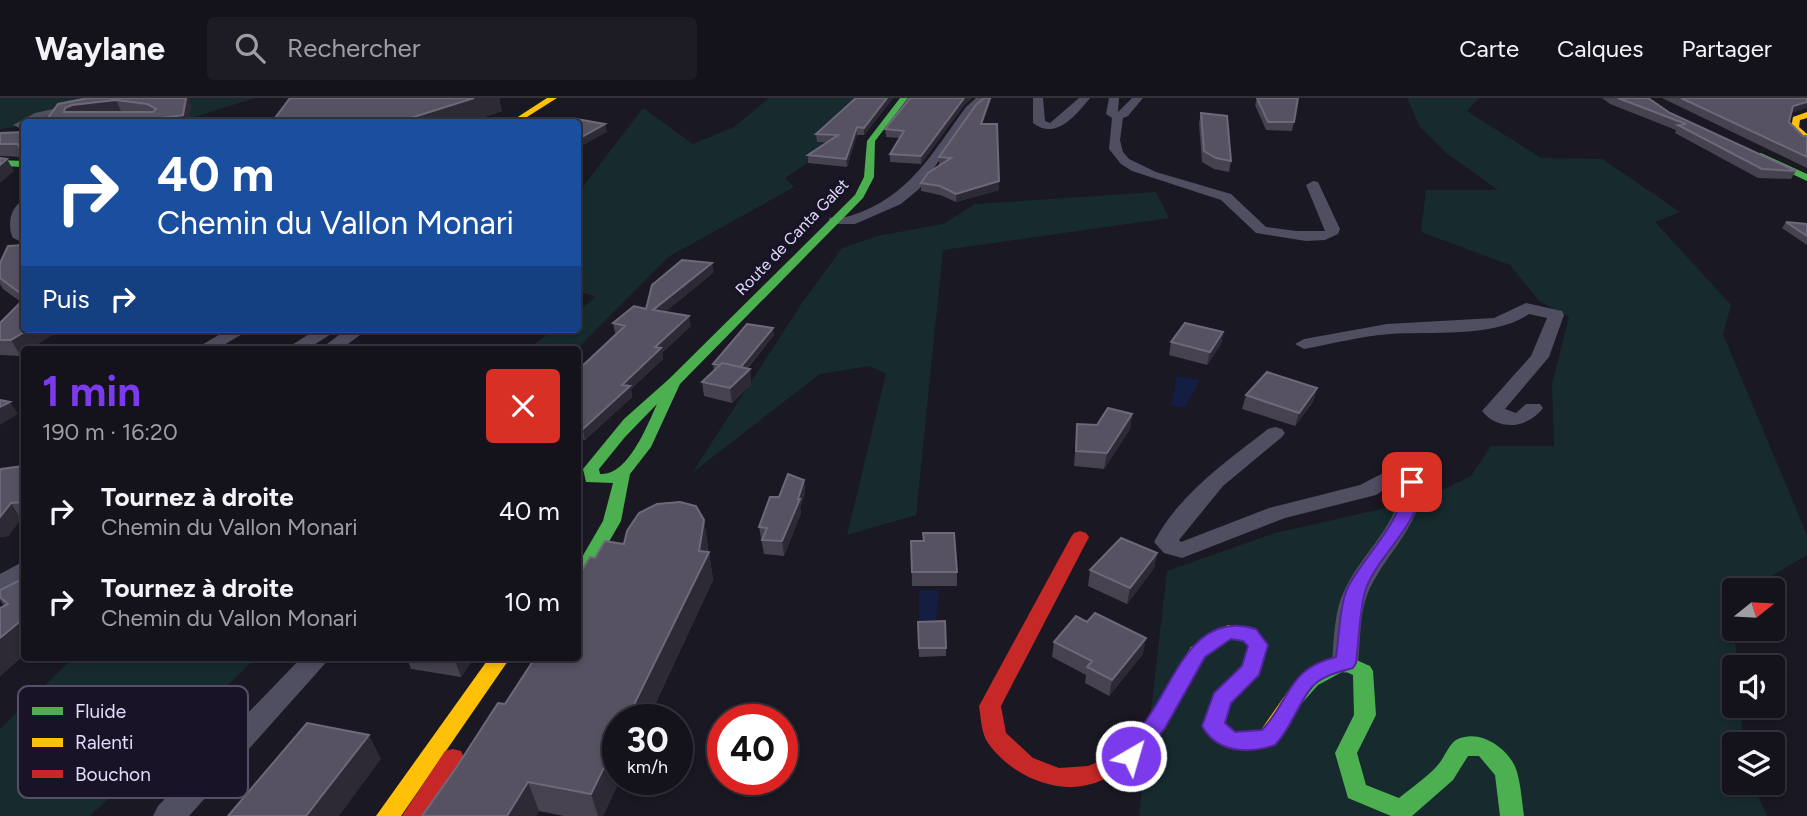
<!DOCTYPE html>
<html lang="fr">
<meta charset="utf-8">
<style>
body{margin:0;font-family:Figtree,sans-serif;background:#1d1b23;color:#f1f3f6;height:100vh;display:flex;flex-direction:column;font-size:26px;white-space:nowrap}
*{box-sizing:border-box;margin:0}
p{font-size:23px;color:#9d9ea2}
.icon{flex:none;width:38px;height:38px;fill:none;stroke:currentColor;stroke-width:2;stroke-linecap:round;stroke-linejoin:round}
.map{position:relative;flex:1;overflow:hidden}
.details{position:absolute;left:21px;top:248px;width:560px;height:315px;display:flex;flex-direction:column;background:#14121a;border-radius:7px;box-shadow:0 4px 10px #0003,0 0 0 2px #333239}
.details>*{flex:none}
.banner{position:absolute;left:21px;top:21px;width:560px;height:214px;border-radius:7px;box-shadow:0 4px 10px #0003,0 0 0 2px #333239;background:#1a4fa0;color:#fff;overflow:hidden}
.needle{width:46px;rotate:72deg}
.buttons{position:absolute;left:1722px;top:480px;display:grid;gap:14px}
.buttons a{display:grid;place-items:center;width:63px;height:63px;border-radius:7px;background:#14121a;box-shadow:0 4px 10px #0003,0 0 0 2px #333239;font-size:35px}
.speed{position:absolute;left:602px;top:606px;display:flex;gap:14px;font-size:35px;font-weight:700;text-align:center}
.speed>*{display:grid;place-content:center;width:91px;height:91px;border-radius:50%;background:#14121a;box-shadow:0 4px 10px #0003,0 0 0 2px #333239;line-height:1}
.speed small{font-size:18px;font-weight:400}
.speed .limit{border:10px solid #d22;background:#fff;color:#111}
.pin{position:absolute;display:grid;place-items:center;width:60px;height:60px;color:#fff;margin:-30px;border-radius:14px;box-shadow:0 4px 10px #0006}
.me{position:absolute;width:77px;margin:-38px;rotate:38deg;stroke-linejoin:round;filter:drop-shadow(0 0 5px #0008)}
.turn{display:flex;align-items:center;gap:24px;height:147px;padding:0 21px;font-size:32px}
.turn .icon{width:91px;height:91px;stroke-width:2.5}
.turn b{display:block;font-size:49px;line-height:60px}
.then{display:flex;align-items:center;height:66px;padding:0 21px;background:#0003;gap:14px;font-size:26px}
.round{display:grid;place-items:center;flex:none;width:74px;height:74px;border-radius:7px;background:#1d1b23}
.head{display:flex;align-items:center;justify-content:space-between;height:119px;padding:0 21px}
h1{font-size:42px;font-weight:700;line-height:52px;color:#7c3aed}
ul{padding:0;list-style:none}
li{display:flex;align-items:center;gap:21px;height:91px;padding:0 21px}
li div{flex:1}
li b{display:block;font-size:26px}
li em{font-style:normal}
header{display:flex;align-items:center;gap:42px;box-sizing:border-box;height:98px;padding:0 35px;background:#14121a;border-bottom:2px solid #333239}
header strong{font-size:33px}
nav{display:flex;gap:38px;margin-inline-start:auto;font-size:24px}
.search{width:490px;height:63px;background:#1d1b23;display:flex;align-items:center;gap:18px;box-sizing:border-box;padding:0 24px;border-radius:7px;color:#9d9ea2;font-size:26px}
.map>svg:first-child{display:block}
.green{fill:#172b2e}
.water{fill:#131e42}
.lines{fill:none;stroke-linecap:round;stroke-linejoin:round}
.street{fill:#504e61;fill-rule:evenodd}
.fast{fill:#4caf50;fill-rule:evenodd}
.slow{fill:#ffc107;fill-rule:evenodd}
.jam{fill:#c62828;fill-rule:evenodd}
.wall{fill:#464250}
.shaded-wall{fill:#2d2a36}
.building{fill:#575262;stroke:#6d687a;stroke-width:2;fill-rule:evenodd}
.route{fill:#7c3aed;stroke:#51269a;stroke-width:2}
.labels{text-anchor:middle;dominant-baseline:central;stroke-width:7;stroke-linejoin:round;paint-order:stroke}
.far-street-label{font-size:16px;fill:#e3dcfb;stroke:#181327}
.key{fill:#181327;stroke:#554f67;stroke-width:2}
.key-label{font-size:19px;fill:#e3dcfb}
</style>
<header>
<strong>Waylane</strong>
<div class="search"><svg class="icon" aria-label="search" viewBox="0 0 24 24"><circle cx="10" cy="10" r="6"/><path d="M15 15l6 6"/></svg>Rechercher</div>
<nav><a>Carte</a><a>Calques</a><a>Partager</a></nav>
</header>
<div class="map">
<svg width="1807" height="718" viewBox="0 0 1807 718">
<rect width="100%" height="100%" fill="#1a1822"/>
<path class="green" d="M0,0h255l-64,20 -167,4v4l-24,3z
M769,0h97l-41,53 -40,27 9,9 -126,70 -92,93h-49l27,-21h24v-18l18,-14 -18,-6v-98l65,-85 50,36 41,-17z
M1407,0h72l-12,13 74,47 61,1 78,53 -25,10 76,83 -8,29 84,201v20l-59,35h-14l-2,9 5,68h-3v38h6l3,39h-9v38h18l15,34h-628l28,-245 108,-38 150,-34 46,-23 20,-30h63l-2,-62 17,-67 -30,-16 -29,-36 -89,-33 5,-42h72l-53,-38 -25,-25z
M1156,94l13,26 -226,32 -27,265 -69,20 39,-161 -16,-8 -50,8 -128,99 110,-170 40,-55 35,-12 66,-12 32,-20z
M73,560h183l-166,158h-90v-87z"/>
<path class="water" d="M1177,278l23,4 -15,28 -14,-2z
M919,492h20l-4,40 -16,-1z"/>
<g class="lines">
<path class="street" d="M976,0h11l-13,13 -55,78 -18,15 -46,20h-26v-6c7,-2 15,0 21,-2 60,-19 81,-62 116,-109z
M1033,0h10l2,23 5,2 29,-25h11c-14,17 -34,43 -57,25z
M1109,0h10l-1,14 14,-14h11l-15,18 -5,2 -3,22 3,12 6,7 27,13 75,22 35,33 30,4h29l-19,-46 7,-4 5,1 22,47 -2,5 -13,6 -19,1 -50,-8 -35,-33 -89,-29 -11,-7 -12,-15 3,-31 -6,-4z
M80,5l5,3 -1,2 -60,14v8l-11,-5 22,-12z
M24,102v43l-11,-5c-6,-12 -3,-32 11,-38z
M1526,205l36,8 2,4 -15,42 -44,52 11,4 10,-9h14l3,4c-15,20 -44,24 -61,3l49,-55 16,-38 -18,-4c-35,24 -97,17 -139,20 -29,2 -58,10 -86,15l-9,-5 9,-5 83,-15 107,-6z
M229,231h22l-36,21h-22z
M317,231h22l-33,21h-22z
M347,231h21l-28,21h-21z
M1275,329l7,2 3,4 -3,4 -59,49 -44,54 2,2 88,-34 91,-23 27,-14 22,1 14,10c-2,43 -35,69 -53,106 -11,23 -9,50 -12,75l-3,7 -10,3 -10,-3 -3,-7c2,-25 2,-52 13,-74 17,-36 53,-63 56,-104l-9,-1 -16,11 -91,23 -103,40 -18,-5 -10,-11c25,-48 73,-81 114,-113z
M24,463v20l-15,11 -9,3v-21z
M301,560h29l-141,158h-36l5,-10z"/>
<path class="fast" d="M900,0h8l-33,43 -1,36 -11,21 -183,186 -29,63 -21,27 -9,47 -36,62 -7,2v-21l25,-43 10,-38 -27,-1 -3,-13 41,-50 45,-40 186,-184 9,-18 3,-36zM657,306c-10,22 -29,72 -57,70l-1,-5 26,-32z
M1755,55h6l46,21v7l-52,-24z
M0,62l24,1v6l-24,-1z
M1345,557l25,11 3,5 3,44 -19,38 9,32 33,13c12,-10 27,-20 38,-32 7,-7 11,-21 19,-26 24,-13 55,10 61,32 4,14 5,30 7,44h-24l-5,-41 -16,-19h-11l-15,24 -41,36h-21l-43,-18 -13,-45 19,-38 -1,-40 -9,-4 -26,14 -16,18 -7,2 -7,-2 -3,-6 18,-23z"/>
<path class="slow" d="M547,0h10l-38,24h-9z
M1807,14v6l-7,2 -1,7 8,7v7l-16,-13 2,-11z
M1228,527l28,4 12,16 -10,29 -28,29 -5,20 9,9 27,-2 27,-39 7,-2 7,2 3,6 -30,47c-27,9 -59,10 -73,-18l12,-33 28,-28 6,-19 -5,-5 -12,-2 -26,18 -40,71 -26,35 -27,11 -8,-2 -3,-7 3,-7 19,-9 26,-33 42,-69z
M489,560h21l-109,158h-25z"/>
<path class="jam" d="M1080,433l6,2 3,4 -88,169 5,27 27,25 26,10 29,-2 24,-10 8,2 3,7c-4,9 -12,11 -21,15 -40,19 -90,-3 -114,-37 -7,-10 -7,-26 -9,-37l92,-169 3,-4z
M453,651l8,2 3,7 -37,58h-25l43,-65z"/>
</g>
<path class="wall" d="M290,0l209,1 3,12 -33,11h-197z
M893,0l-29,37h-7l-10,32 -39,-4v-8l19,-13h-10l-1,-8z
M910,0h62l-8,7 -43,59 -31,-2v-8l10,-16 -14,-1 -1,-8z
M1257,0l37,24 -2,9 -26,-1 -11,-25z
M1602,0h46l22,15 126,58 -5,8 -33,-1 -83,-45 1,-3 -66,-26z
M1662,0h145l-16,15 -2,9 14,14h4v32z
M81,1l110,6 -2,17h-144z
M1201,15l30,48 -2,11 -15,-3 -12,-7 -3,-39z
M983,26l16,66 -43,12 -16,-7 -19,-4v-8l19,-18h-1v-8z
M24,34v25l-24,-1v-23z
M1786,124l21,2v21l-25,-17z
M24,147v84l-3,27 -21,-1v-32l21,-21 -18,-13 -3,-5v-6z
M714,174l-49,40 26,14 -29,27 1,6 -32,30 1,8 -47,43 -7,-2v-68l38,-37h-1l-2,-10 33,-14z
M1223,234l-2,12 -14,21 -38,-10 2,-13z
M774,237l-27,34h3l1,15 -19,19 -28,-7 -2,-14 12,-11 -1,-7z
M1317,290l-4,14 -18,24 -53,-17 4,-14z
M1132,316l-2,15 -26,40 -30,-3 3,-42 20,1z
M24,368v52l-3,1 -13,17 -8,1v-67z
M804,382l1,14 -5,13 1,6 -17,43 -20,-2 -5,-27 20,-30z
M704,422l4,27v5h1l4,28 -110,236h-39l-25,-5 -3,5h-114l83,-112 27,-41 -2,-5h48l17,-100 29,-14z
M911,443l46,31v14h-45z
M1157,455l-3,15 -27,36 -39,-18 2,-16z
M24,480v77l-24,21v-68l4,-2 -4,-6v-10z
M918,524l28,26v8l-27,1z
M1087,524l56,32 -34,42 -24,-13 1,-8 -34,-18 2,-15z
M407,560h67l-13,19 -50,-8z"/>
<path class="shaded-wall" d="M186,0h2l3,7 -2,17h-50z
M474,0h28l-3,1 3,12 -33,11h-71z
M887,0h6l-29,37v-7z
M964,0h8l-8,7 -43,59v-8z
M990,0h2l-12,33 1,-7z
M116,2l5,11 -43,5 -14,-4 1,-4 7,-3z
M1807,4v6l-18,6 4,-8z
M300,20l1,4h-16z
M605,26l2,8 -29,16v-9z
M857,29v8l-10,32 -1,-8z
M24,47v12l-4,-8z
M7,61l7,12 -14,12v-18z
M999,83v9l-43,12v-8z
M712,165l2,9 -59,48 -2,-10z
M689,218l2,10 -29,27 1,6 -32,30 1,8 -47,43 -2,-11 72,-82z
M773,230l1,7 -33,40 -1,-7z
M29,231h33l-33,21h-5v3l-3,3 -10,-16z
M1223,234l-2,12 -14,21 3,-13z
M750,271l1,15 -19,19 -2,-15z
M1317,290l-4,14 -18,24 4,-13z
M10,304l8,12 -18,11v-18z
M1132,316l-2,15 -26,40 3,-16z
M804,382l1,14 -5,13 1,6 -17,43 -2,-15z
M11,405l10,16 -13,17 -8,1v-20z
M704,422l4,27 -1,9 2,-4 4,28 -65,139h-21l72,-168z
M1157,455l-3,15 -27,36 3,-16z
M24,520v37l-24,21v-38z
M1146,540l-3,16 -34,42 3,-16z
M454,560h20l-13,19z
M369,637l12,24 -42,57h-33z
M618,641v40h2l-17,37h-5l-7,-22z
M528,684l11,29 -3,5h-29z"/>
<path class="building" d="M88,0h98l-3,17 -43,6 -1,1h-94l13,-18zM116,2l31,4 9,5 -3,3h-89l1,-4 7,-3z
M290,0h184l-76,24h-80l-18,-4 -15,4h-13z
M856,0h31l-23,30 -7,-1 -11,32 -38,-4 30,-20 -22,-1z
M910,0h54l-43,58 -31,-2 14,-23 -19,-2z
M984,0h6l-9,26h16l2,57 -43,13 -16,-8 -19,-3 7,-10 23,-15 -12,-1 37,-52z
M1257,0h41l-4,24h-26z
M1618,0h30l22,15 126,58 -34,-2 -84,-44 8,-1z
M1681,0h126v4l-14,4 -4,16 14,14h4v21z
M1201,15l26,3 4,45 -15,-3 -12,-7z
M571,20l34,6 -27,15v-17h-14z
M24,34v13l-4,4 -2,-5h-18v-11z
M0,60l7,1 -7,6z
M1786,124l21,2v12z
M24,147v51l-24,-18v-15l8,-17z
M682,162l30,3 -59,47 36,6 -34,31 6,1 -39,37 8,1 -47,43 -5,-1v-58l47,-44 -12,-3 21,-17 12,3 6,-24z
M24,201v30h5l-18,11h-11v-17z
M1185,225l38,9 -13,20 -39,-10z
M747,226l26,4 -32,39 -19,-4 -2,2 -7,-1z
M111,248l2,4h-11z
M722,265l28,6 -20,19 -28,-6z
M1267,274l50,16 -18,25 -53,-18z
M0,302l10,2 -10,5z
M1108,310l24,6 -25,39 -31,-2 1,-27 20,1z
M24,368v36l-13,1 -11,14v-47l1,-1z
M788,376l16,6 -6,19h2l-18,42 -20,-1 5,-12 -8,-1 11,-30h9z
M680,404l16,4 8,14 -5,31 10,1 -82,167h-9v20l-27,55 -63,-12 -21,34h-85l34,-48 42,-65 7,1 30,-46h43v-81l12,-20 5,1 10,-17 19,3 3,-13 12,-18 18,-9z
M923,435h31l3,39h-45l-1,-31h13z
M1121,440l36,15 -27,35 -40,-18z
M24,480v40l-24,20v-30l8,-4 -8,-7v-7z
M1095,515l51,25 -34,42 -25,-13 5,-6 -38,-19 22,-26 11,6z
M945,523l1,27h-27l-1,-26z
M307,625l62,12 -63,81h-78z"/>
<path class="route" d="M1412,379l9,5c3,40 -47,76 -56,110 -6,22 -6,48 -9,71l-3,5c-14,4 -32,8 -41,19 -14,16 -20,40 -37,58 -27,9 -58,8 -73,-19l12,-33 28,-27 6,-20 -5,-5 -12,-2 -26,18 -40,71 -26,34 -8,3 -8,-3 -3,-6c7,-15 20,-26 29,-40 27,-39 46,-106 107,-87l12,16 -9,30 -28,28 -6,20 10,9 27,-2c30,-32 25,-61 74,-73 3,-19 4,-54 12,-70 16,-31 58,-69 56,-105z"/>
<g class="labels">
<g class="far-street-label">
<text transform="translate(792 139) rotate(-46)">Route de Canta Galet</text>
</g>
</g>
<rect x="18" y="588" width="230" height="112" rx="10" class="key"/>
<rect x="32" y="609" width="31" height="8" fill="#4caf50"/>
<rect x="32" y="640" width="31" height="9" fill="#ffc107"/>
<rect x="32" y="672" width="31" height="8" fill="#c62828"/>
<g class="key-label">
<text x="75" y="620">Fluide</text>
<text x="75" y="651">Ralenti</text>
<text x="75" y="683">Bouchon</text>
</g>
</svg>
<div class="buttons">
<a><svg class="needle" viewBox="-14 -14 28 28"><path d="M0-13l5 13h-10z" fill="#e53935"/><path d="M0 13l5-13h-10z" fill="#9d9ea2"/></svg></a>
<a><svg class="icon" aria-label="sound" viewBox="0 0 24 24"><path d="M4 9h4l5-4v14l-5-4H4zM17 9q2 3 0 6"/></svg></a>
<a><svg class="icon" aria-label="layers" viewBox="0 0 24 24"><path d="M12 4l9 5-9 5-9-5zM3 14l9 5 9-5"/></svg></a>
</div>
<div class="speed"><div>30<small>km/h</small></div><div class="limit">40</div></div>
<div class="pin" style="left:1412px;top:384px;background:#d93025"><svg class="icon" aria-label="arrive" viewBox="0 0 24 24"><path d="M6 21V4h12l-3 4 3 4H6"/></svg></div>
<svg class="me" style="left:1131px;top:658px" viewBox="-20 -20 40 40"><circle r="17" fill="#7c3aed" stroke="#fff" stroke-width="3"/><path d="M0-11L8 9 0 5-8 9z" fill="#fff"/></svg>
<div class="banner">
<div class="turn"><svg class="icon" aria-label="right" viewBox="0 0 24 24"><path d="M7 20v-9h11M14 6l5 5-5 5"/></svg><div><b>40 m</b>Chemin du Vallon Monari</div></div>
<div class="then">Puis<svg class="icon" aria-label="right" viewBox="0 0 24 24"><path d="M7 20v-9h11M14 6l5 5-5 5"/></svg></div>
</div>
<section class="details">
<div class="head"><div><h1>1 min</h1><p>190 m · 16:20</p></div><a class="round" style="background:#d93025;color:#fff"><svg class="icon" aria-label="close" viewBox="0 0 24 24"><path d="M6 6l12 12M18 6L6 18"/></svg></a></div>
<ul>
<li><svg class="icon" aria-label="right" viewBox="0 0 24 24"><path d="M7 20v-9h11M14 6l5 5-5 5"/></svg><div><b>Tournez à droite</b><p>Chemin du Vallon Monari</p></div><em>40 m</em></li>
<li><svg class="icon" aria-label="right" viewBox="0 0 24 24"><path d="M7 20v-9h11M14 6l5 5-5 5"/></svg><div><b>Tournez à droite</b><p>Chemin du Vallon Monari</p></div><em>10 m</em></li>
</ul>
</section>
</div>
